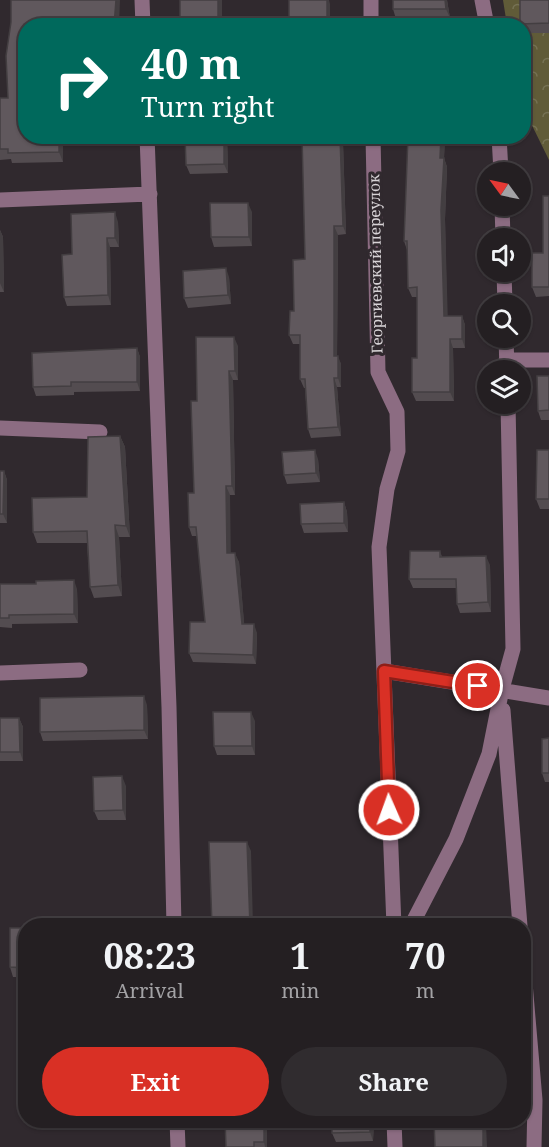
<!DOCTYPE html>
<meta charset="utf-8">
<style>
body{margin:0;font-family:"Noto Serif",serif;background:#302c2f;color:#f1f3f6;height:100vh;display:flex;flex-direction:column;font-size:22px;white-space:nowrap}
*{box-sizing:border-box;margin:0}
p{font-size:20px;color:#a3a2a5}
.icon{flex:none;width:33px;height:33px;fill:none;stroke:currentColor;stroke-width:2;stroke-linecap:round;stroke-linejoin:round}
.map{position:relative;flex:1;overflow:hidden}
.side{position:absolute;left:18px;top:918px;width:513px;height:210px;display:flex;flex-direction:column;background:#241f22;border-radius:24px;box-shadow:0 2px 4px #0004,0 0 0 2px #413d40}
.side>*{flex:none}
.guide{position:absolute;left:18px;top:18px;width:513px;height:126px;border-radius:24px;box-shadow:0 2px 4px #0004,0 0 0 2px #413d40;background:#00695c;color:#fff;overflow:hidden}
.needle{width:39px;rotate:303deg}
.tools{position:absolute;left:477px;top:162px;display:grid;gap:12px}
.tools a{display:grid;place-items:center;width:54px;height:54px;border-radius:50%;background:#241f22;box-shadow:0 2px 4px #0004,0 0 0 2px #413d40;font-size:30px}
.pin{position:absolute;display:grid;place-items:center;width:51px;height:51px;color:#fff;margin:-26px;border:3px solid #fff;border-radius:50%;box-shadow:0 2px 6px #0007}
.me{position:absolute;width:66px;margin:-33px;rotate:358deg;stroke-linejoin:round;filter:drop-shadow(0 0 4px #0008)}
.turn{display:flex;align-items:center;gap:21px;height:126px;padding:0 24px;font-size:27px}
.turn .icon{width:78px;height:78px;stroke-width:2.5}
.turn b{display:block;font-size:42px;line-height:51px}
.eta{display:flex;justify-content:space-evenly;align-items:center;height:102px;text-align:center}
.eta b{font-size:36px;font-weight:700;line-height:42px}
.button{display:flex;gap:12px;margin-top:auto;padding:12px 24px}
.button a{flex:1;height:69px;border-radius:36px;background:#d93025;color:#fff;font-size:24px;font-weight:700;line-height:69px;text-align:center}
.button a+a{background:#302c2f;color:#f1f3f6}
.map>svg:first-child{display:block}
.forest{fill:url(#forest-crowns)}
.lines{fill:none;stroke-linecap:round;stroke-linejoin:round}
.minor{stroke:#8c6c82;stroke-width:15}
.wall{fill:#534c50}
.shaded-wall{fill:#433e41}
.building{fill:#60585d;stroke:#433e41;stroke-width:1.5}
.route-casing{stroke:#8d1f18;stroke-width:15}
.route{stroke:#d93025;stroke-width:10}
.labels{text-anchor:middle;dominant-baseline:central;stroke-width:6;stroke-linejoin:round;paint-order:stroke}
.street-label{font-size:15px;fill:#d7d3d6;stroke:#30292e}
</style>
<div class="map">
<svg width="549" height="1147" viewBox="0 0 549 1147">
<defs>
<pattern id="forest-crowns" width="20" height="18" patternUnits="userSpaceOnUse" patternTransform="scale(1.5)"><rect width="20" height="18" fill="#605b38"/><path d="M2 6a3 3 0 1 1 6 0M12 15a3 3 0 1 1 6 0" fill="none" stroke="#767254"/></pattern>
</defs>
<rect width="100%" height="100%" fill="#30292e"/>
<path class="forest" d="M503,0h46v160l-25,-51v-83l-17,-1z"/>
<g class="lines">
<path class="minor" d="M142,0l1,26
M371,0v26
M482,0l5,26
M147,136l22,571 5,219
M373,136l5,236 19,40 1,39 -11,38 -8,58 15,379
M499,136l2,36
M0,200l150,-6
M502,206l1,32
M504,272l1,32
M506,338l1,32
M506,360h43
M0,428l100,4
M384,671l165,27
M0,673l80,-3
M503,710l17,216
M411,926l45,-87 33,-85 13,-65 11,-40 -5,-245
M524,971l11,129 -1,47
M177,1120l1,27
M394,1120l1,27"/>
</g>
<path class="wall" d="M393,0h54l3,18 -54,1 -3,-10z
M549,0v33h-25v-7h-3l-1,-2z
M26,26v110h37v26l-51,1 -1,-4 -11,1v-62h8z
M185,136h42l1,37 -38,1 -4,-9z
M302,136h39l2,7 3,91 -8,1 -1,121 4,8v23h-4l4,49 -30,2 -3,-9 -3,-41h-1l-4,-9v-35h-7l-4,-9 16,-76z
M404,136h41l-1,22 3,9 -2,52 2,97h15l3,9v23h-12l1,53h-38l-4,-9 5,-34v-61h-5l-4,-9 -1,-38 -3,-9 4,-99h-2z
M549,196v100l-13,1 -4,-10 11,-34z
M252,212v34l-38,1 -3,-10z
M118,222l1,25h-9l1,58 -44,1 -3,-9 8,-43z
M0,230l3,7 1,55h-4z
M229,277l2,27 -43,4 -4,-10z
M238,346v34h-5l2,115h-5v58l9,9 5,62 13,9 -1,31 -63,-2 -4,-9 16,-31 -8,-86h-5l-3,-9 5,-34 3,-92z
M137,348l3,9v34l-66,1v3l-38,1 -3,-9z
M549,376v44h-8l-3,-9z
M120,436l5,11 5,90h-11l3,59 -28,2 -4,-11 -3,-44h-50l-4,-11 54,-35z
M549,450v59h-9l-4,-10z
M318,459l2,23 -33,2 -3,-9z
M0,471h4l3,9v43h-7z
M344,502l3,10 1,20 -44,1 -3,-9z
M440,551l2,6 48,8 1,47 -31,1 -3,-9 -1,-16h-43l-4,-9z
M0,584l77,5 1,34 -66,1v4l-12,-1z
M147,705l1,34 -105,2 -3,-9z
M0,718h19l4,9v34h-23z
M255,721v34h-38l-3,-9z
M549,738v44h-4l-3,-9z
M126,786v34h-28l-4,-9z
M26,928v49h-13l-3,-10z
M267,1120v27h-41z
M374,1120l-1,21 -37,1 -4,-9z"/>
<path class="shaded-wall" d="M116,0h4l-1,26h-5z
M218,0h4v26h-4z
M327,0h2l1,4v22h-3z
M445,0h2l3,18 -4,-9z
M59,136h4v26l-4,-10z
M224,136h3l1,37 -4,-9z
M340,136l3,7 3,91 -3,-8z
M441,136h4l-1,22 3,9 -2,52 3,106 -4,-9 -4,-158z
M248,203l4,9v34l-3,-9z
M115,212l3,10 1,25 -4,-9z
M334,226l4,9 -1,130 -3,-9z
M0,230l3,7 1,55 -4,-9z
M107,238l3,9 1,58 -3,-10z
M226,268l3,9 2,27 -3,-9z
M462,316l3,9v23l-3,-9z
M234,337l4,9v34l-3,-9z
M450,339l3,9 1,53 -4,-9z
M137,348l3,9v34l-3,-9z
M338,356l3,8v23l-3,-9z
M229,371l4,9 2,115 -3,-9z
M334,378l3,9 4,49 -3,-9z
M120,436l5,11 5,90 -4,-11z
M315,450l3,9 2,23 -4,-9z
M4,471l3,9v43l-4,-9z
M226,486l4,9 1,68 -4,-10z
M344,502l3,10 1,20 -4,-9z
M115,525l4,12 3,59 -4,-11z
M235,553l4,9 6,71 -3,-9z
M486,556l4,9 1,47 -3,-10z
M74,580l3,9 1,34 -4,-9z
M254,624l3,9 -1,31 -3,-9z
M144,696l3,9 1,34 -4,-9z
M251,712l4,9v34l-3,-9z
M19,718l4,9v34l-3,-9z
M122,776l4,10v34l-3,-10z
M247,842l4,9 2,75h-3z
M264,1120h3v27h-2l-1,-5z
M370,1120h4l-1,21 -3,-9z
M483,1120h2l1,4 1,23h-4z"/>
<path class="building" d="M11,0h105l-2,26h-88v110h33v16l-51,1v-4h-8v-51h8l-2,-42 5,-34z
M180,0h38v26h-38z
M289,0h38v26h-38z
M393,0h52l1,9h-53z
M520,0h29v23l-29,1z
M185,136h39v28l-38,1z
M302,136h38l3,90h-9v130h4v22h-4l4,49 -30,2 -3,-50h-5v-44h-11l1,-24h4l-1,-51 12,-1z
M408,136h33l-1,22h4l-3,52 3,106h18v23h-12v53h-38v-34h5v-71l-9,1 -1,-47h-3z
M543,196h6v91h-17v-34h11z
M210,203h38l1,34h-38z
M115,212v26h-8l1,57 -44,2 -2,-42 10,-1 -1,-40z
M226,268l2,27 -44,3 -1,-27z
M196,337h38l1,34h-6l3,115h-6l1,67h8l7,71h12l-1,31 -64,-2 1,-31h15l-9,-95h-7l-1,-34h6l-3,-92h6z
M137,348v34h-66v4l-38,1 -1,-34z
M537,376h12v34l-11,1z
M120,436l6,90 -11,-1 3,60 -28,2 -3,-56 -54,1 -1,-34 55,-1 1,-60z
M315,450l1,23 -32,2 -2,-23z
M537,450h12v49h-13z
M0,471h4l-1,43h-3z
M344,502v21l-43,1 -1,-20z
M410,551h30v6l46,-1 2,46 -31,2 -1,-25h-47z
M74,580v34l-65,1v3h-9v-34h36v-3z
M144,696v34l-104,2v-34z
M213,712h38l1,34h-38z
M0,718h19l1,34h-20z
M549,738v35h-7v-34z
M122,776l1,34 -29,1 -1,-34z
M209,842h38l3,84h-38z
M10,928h16v40l-16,-1z
M225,1120h39v22h-10v5h-28z
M332,1120h38v12l-38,1z
M434,1120h49v27h-48z"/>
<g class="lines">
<g class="route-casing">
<path id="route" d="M389,810l-5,-139 94,15"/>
</g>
<use href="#route" class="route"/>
</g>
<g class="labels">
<g class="street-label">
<text transform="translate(375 264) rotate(-91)">Георгиевский переулок</text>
</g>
</g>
</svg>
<div class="tools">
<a><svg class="needle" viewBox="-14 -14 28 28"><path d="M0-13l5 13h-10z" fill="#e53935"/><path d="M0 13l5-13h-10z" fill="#a3a2a5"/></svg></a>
<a><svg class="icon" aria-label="sound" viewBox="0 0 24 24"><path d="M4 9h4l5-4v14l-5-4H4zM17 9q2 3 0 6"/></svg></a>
<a><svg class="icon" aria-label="search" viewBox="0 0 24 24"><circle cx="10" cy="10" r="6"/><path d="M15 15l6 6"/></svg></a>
<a><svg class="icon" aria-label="layers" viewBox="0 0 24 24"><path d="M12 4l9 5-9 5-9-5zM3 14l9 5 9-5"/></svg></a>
</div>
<div class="pin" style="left:478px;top:686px;background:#d93025"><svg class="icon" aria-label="arrive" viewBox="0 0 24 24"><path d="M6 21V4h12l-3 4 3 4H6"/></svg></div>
<svg class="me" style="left:389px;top:810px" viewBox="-20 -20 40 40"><circle r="17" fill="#d93025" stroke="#fff" stroke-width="3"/><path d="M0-11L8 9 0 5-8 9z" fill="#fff"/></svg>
<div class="guide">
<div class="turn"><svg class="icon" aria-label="right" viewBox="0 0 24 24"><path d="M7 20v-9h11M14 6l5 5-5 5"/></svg><div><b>40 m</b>Turn right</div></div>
</div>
<section class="side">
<div class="eta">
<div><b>08:23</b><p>Arrival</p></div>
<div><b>1</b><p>min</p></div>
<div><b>70</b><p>m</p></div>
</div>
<div class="button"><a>Exit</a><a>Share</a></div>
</section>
</div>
